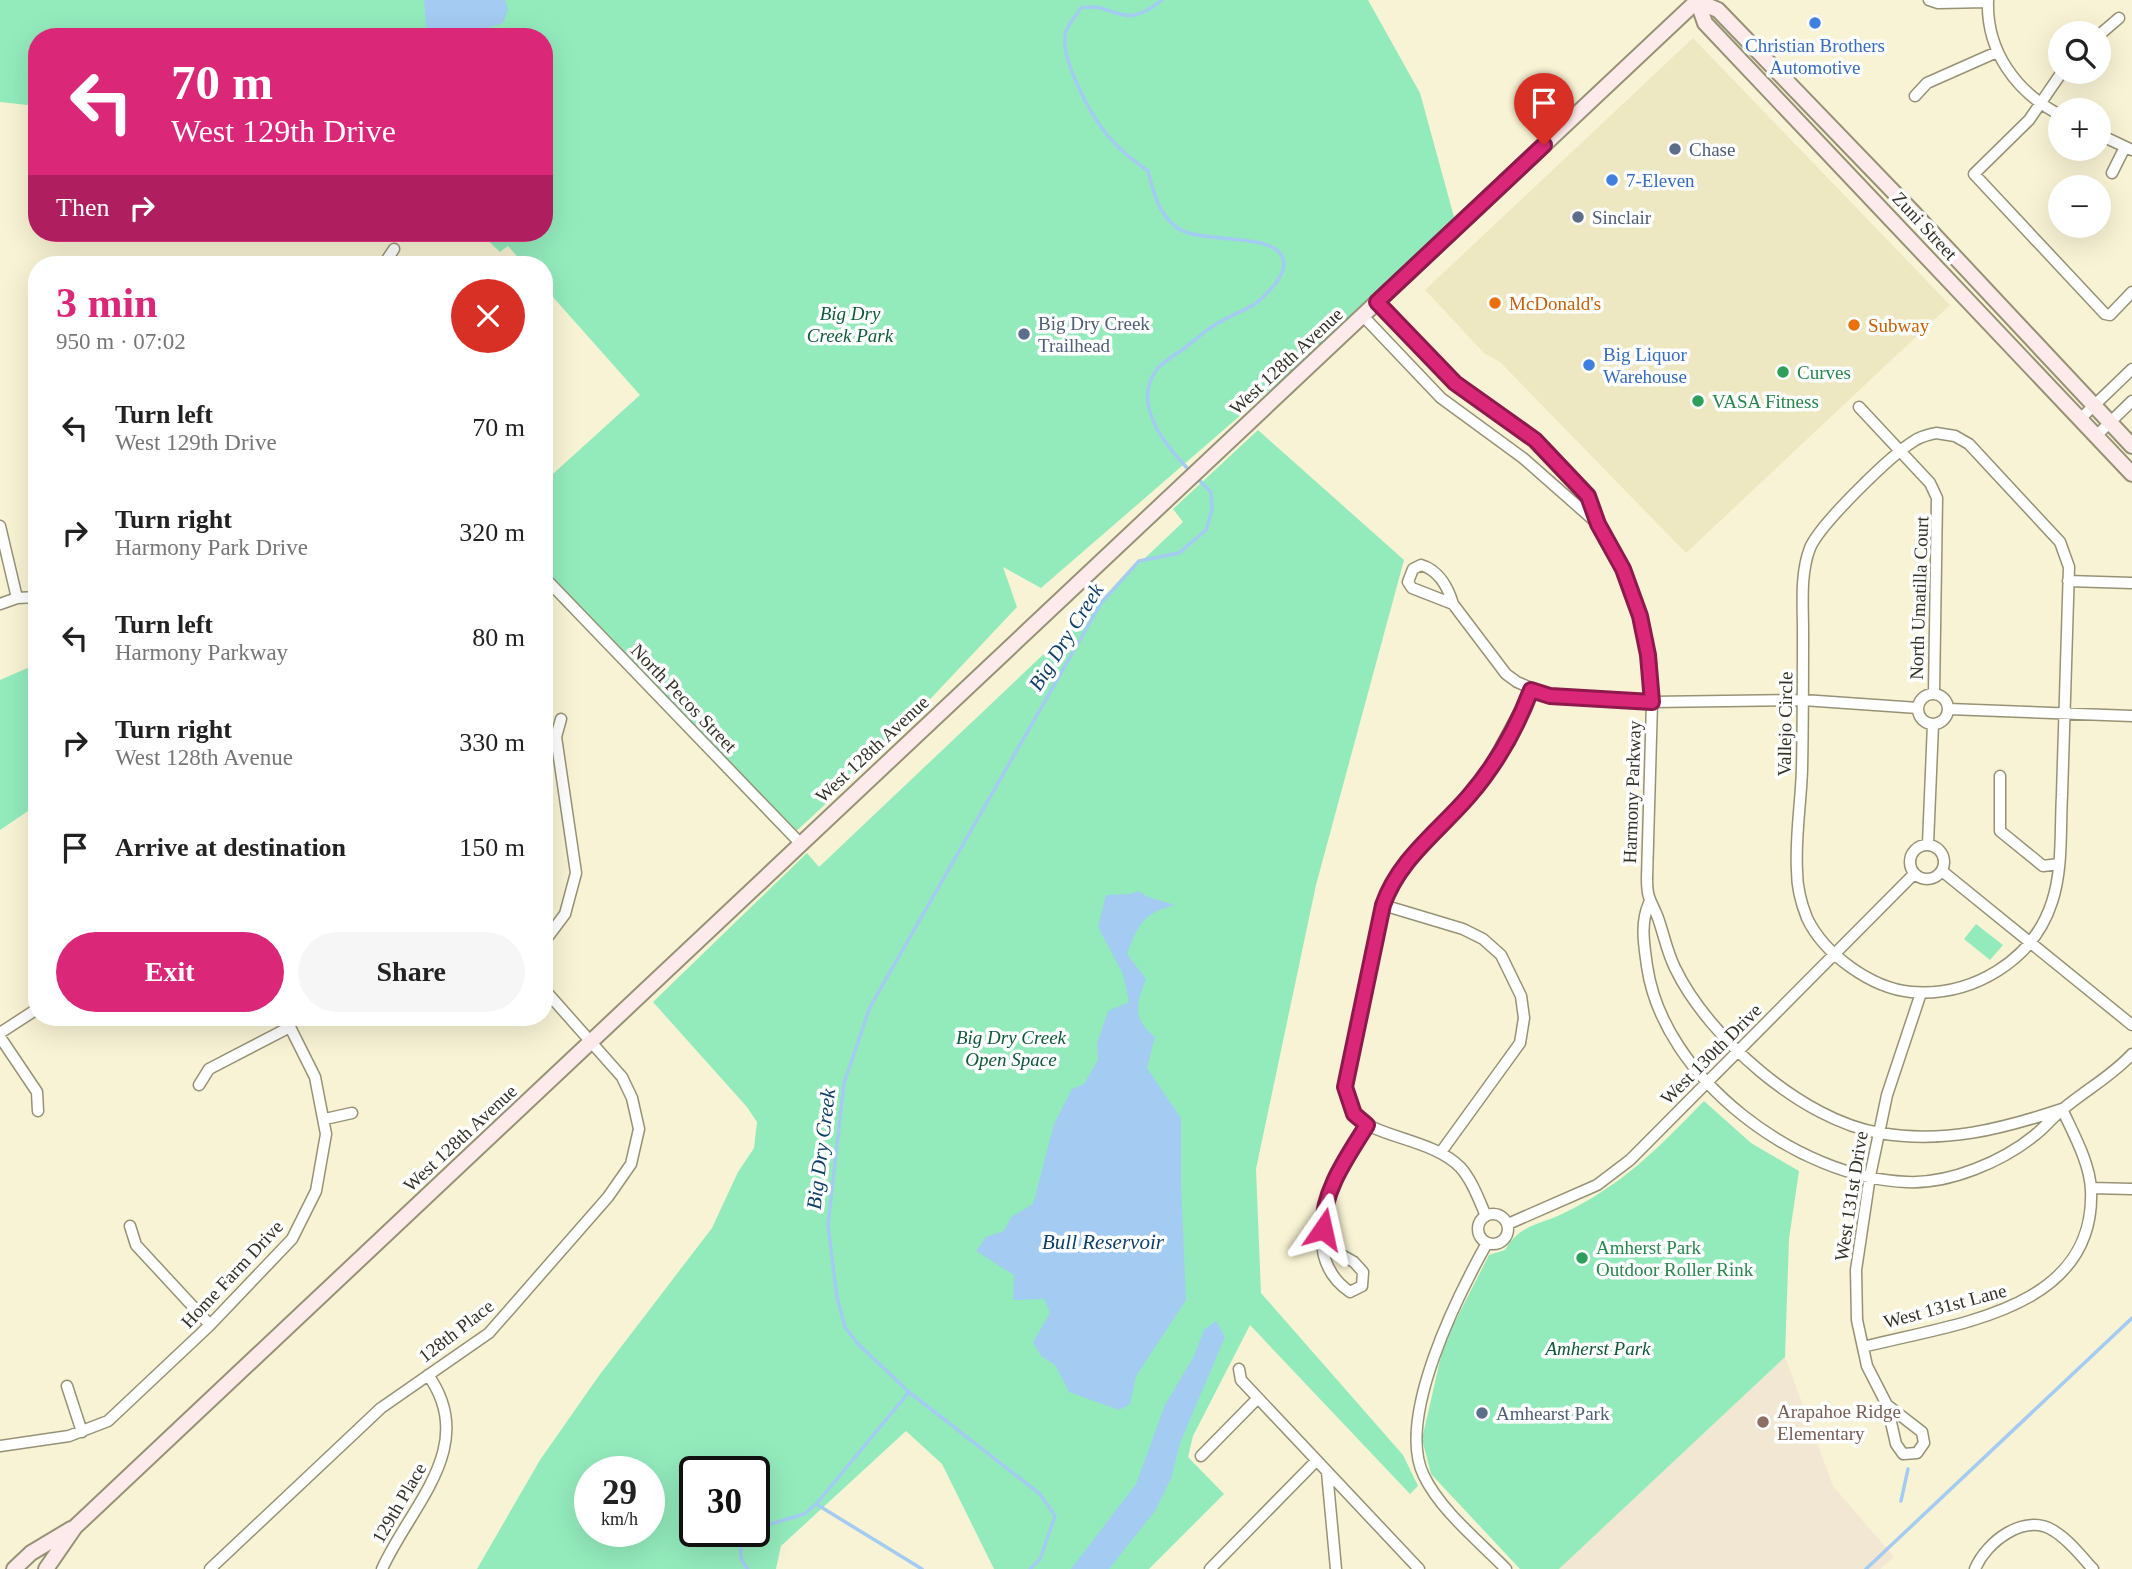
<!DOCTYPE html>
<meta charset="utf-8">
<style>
body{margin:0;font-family:"Times New Roman",serif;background:#f6f6f6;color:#222;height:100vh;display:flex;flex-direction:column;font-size:26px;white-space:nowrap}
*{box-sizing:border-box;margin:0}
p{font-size:23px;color:#767676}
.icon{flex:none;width:38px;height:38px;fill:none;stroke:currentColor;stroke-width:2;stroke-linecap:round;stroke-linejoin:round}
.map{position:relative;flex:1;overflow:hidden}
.panel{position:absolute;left:28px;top:256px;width:525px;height:770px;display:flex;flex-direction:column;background:#fff;border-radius:28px;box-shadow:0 7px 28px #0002}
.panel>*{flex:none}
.banner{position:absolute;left:28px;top:28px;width:525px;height:214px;border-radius:28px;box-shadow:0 7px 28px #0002;background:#db2777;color:#fff;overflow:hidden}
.fabs{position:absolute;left:2048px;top:21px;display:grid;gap:14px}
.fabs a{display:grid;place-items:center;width:63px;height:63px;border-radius:50%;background:#fff;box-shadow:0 7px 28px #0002;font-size:35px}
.speed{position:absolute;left:574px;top:1456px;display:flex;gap:14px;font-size:35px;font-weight:700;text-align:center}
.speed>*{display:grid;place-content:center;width:91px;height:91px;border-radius:50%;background:#fff;box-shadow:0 7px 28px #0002;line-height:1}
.speed small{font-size:18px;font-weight:400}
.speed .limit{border:4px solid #111;border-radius:10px;background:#fff;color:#111}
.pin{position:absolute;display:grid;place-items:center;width:60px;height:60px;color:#fff;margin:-72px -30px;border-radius:50% 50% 50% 0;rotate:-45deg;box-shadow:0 0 7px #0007}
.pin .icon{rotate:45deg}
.me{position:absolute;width:77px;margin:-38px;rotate:11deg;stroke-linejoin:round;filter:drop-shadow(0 0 5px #0008)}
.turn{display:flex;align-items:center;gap:24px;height:147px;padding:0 28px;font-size:32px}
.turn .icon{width:91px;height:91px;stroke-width:2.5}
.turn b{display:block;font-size:49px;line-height:60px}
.then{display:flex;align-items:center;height:66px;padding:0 28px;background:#0003;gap:14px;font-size:26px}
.round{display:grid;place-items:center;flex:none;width:74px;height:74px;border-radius:37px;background:#f6f6f6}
.overview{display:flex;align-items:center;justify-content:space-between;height:119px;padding:0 28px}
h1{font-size:42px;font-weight:600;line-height:52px;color:#db2777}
.button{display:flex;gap:14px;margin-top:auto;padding:14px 28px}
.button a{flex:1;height:80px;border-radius:42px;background:#db2777;color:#fff;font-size:28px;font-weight:600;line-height:80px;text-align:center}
.button a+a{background:#f6f6f6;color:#222}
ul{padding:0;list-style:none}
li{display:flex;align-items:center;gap:21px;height:105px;padding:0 28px}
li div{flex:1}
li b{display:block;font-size:26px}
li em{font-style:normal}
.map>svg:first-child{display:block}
.built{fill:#eee8c2}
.education{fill:#f1e7d2}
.green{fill:#93ebbc;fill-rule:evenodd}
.water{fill:#a4cbf2}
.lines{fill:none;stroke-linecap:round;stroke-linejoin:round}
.stream{stroke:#a4cbf2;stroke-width:3.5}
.street-casing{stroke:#979276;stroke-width:13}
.secondary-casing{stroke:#979276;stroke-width:18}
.street{stroke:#fff;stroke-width:10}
.secondary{stroke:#fdebeb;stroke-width:14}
.route-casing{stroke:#8e194d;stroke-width:18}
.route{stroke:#db2777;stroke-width:12}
.shop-dot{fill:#3f7fe0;stroke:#fff;stroke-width:2.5}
.service-dot{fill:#5c6f8a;stroke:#fff;stroke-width:2.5}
.food-dot{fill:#e8710a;stroke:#fff;stroke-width:2.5}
.leisure-dot{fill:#2e9e5b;stroke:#fff;stroke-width:2.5}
.education-dot{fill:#8d6e63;stroke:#fff;stroke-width:2.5}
.labels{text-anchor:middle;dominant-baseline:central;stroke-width:7;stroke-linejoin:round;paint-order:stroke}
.shop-label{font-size:19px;fill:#366cbe;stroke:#fff;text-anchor:start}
.service-label{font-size:19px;fill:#4e5e75;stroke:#fff;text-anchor:start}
.street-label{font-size:19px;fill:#343226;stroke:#fff}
.food-label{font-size:19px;fill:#c56008;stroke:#fff;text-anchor:start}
.park-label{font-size:19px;font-style:italic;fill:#0f593a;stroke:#fff}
.leisure-label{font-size:19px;fill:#27864d;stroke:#fff;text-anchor:start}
.education-label{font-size:19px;fill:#785e54;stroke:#fff;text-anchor:start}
.water-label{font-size:21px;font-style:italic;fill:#0e3f68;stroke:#fff}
</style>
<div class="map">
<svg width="2132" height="1569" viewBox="0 0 2132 1569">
<rect width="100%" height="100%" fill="#f8f3d4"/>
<path class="built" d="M1693,38l257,267 -264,248 -186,-191 -16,-9 -59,-63z"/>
<path class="education" d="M1785,1357l48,129 61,71 -14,12h-321z"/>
<path class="green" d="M0,0h1368l52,93 37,135 -416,360 -38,-21 14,40 -147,156 -78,72 -248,-258v-95l96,-87 -96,-108v-23h-20l-16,-18 -8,6 -20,-19h64v-196h-507v69l-37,-4z
M1258,430l146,130 -88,325 -60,284 5,124 142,162 15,31 -8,8 -160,-169 -57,111 -5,21 36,37 -75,75h-155l-52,-105 -36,-33 -125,115 -5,23h-299l63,-109 58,-83 114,-149 26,-56 16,-24 3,-26 -10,-15 -94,-105 154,-149 12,14 364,-345 -10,-13zM590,1472h59v59h-59zM695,1472h59v59h-59z
M32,666l5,2v137l-37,25v-150z
M1976,924l27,21 -13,15 -26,-21z
M1704,1101l47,42 48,28 -10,68 -4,118 -226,212h-39l-89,-95 -9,-35 22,-96 45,-88 16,-5c15,-25 31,-24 57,-36 61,-29 95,-65 142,-113z"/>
<path class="water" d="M424,0h81l3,10 -5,13 -25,8h-21l-7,6h-23z
M1138,891l10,6 27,8c-32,8 -36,19 -48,49l19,25c-10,26 -14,39 9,58l-8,31 34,50v67l5,115 -50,76 -6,28 -11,6 -50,-18 -14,-27 -14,-9 -8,-14 17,-29 -6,-14 -31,1 1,-25 -38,-24 10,-14 18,-6 7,-14 22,-13 21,-80 18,-35 12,-5 14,-24 -1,-17 11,-32 21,-9 -6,-28 -25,-47 8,-32 25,-1z
M1216,1321l9,16 -45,106 -9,36 -16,32 -46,58h-38l65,-85 29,-79 29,-49 10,-26z"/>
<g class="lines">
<path class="stream" d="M1162,0c-42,34 -45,1 -81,8 -4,7 -12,15 -15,23 -8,24 23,80 38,100 12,16 27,28 44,40 5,20 10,42 28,56 23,18 100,4 107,32 3,8 -2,17 -7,24 -25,30 -30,23 -60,41 -10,6 -20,15 -30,23 -8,6 -22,14 -29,22 -27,36 10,78 33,102
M1901,1501l7,-32
M817,1503l92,-111
M754,1529l50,-15 12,-10 106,65
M748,1569c-13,-14 -7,-24 2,-38
M1030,1569l10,-10 15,-43 -15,-22 -131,-102 -52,-49 -12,-16 -8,-29 -9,-73 16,-142 26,-76 231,-404 38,-42 40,-8 27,-23 6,-20 -1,-18 -15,-15
M1866,1569l266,-251"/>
<g class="street-casing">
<path id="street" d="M1929,0l9,3 49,-1
M1988,0c-2,51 28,92 72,115
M2098,36l21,-18
M2062,72l-33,48 -55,54 131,140 5,1 22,-23
M1915,96l12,-13 70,-31
M2098,134l34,16
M2112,173l13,-26
M384,264l10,-15
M1377,302l78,81 80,57 41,40 13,17 9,27 25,45 17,47 10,54 2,32 -5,176c0,23 4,21 11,40 6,17 9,34 17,50 33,69 128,153 205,165 64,11 122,-4 182,-24
M1363,316l78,82 82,60 75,66
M1859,407l71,76 7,15 -3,196
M2080,419l52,-50
M1936,433l19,3 14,8 91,98 9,25c-2,76 -4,152 -7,228 -2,35 1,74 -10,107 -19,59 -80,95 -141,90 -40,-4 -87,-38 -104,-74 -6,-15 -10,-31 -10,-47 -2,-34 4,-68 5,-102 1,-46 1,-92 1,-138 0,-27 -3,-57 7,-83 10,-24 81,-93 104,-107 7,-5 14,-6 22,-8z
M2096,436l36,-35
M0,526l17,72
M544,577l256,266
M2068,581l64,2
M0,604l17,-6 20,-1
M1453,604l-41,-16 -4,-6 5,-13 8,-4c17,5 27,22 32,39l53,70 11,8 33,14 102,6 151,-2 115,8
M1918 709a15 15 0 1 1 30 0a15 15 0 1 1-30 0Z
M1949,709l183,7
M2000,776v55l43,35 16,-2
M1928,844l5,-120
M1910 862a17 17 0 1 1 34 0a17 17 0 1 1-34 0Z
M1942,871l190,154
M1649,903c-9,21 -5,41 -2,63 16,112 150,212 260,216 42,2 95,-20 128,-47 9,-7 17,-17 27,-25 23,-20 49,-33 70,-56
M1383,905l80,24 20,10 18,16 20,41 3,22 -4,25 -79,109
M544,942l21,-28 11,-41 -20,-136 5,-18
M0,1033l37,-24
M0,1037l37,55 1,19
M199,1085l10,-16 81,-42
M325,1119l27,-6
M2091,1188l41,1
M1478 1229a15 15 0 1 1 30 0a15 15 0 1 1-30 0Z
M1486,1216c-7,-16 -14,-36 -26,-49 -28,-29 -91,-30 -106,-54 -4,-7 -6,-18 -9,-26l43,-196 28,-42 66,-68 49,-91
M1508,1224l89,-39 33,-25 284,-286
M130,1226l6,19 74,80
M1487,1243c-29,52 -92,176 -63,233 17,35 55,65 82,93
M1324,1245l30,17 9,10 -1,14 -12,6c-59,-41 -11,-123 17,-167
M1863,1347c88,-23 233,-35 228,-157 -1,-27 -18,-57 -29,-81
M1239,1369l2,11 178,189
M67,1386l15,46
M1887,1405l35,27 2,11 -7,10 -14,1 -7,-10 -9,-39 -20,-39 -10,-46 -1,-50 14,-94 17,-81 34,-102
M0,1446l69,-10 39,-15 102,-96 82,-86 24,-48 10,-57 -11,-57 -30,-60
M1201,1456l57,-58
M1327,1472l9,97
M210,1569l171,-161 108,-75 119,-136 23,-33 8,-35 -7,-31 -10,-21 -78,-88
M382,1569c29,-64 97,-123 46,-194
M1210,1569l106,-108
M1975,1569c11,-27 50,-57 79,-38 15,9 27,25 39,38"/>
</g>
<g class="secondary-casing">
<path id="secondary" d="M1697,0l8,23 427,451
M1697,1l21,9 192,199 222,237
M14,1569l17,-16 40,-24
M46,1569l29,-42 1623,-1527"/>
</g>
<use href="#street" class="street"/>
<use href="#secondary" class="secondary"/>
</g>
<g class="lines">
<g class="route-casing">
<path id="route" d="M1323,1229c-1,-38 25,-73 44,-104l-13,-11 -9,-27 38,-182c16,-46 55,-73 86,-109 26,-30 48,-69 62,-106l19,6 102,6 -4,-47 -8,-39 -17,-47 -25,-45 -10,-28 -53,-56 -80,-57 -78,-81 167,-157"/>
</g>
<use href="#route" class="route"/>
</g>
<g class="shop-dot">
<circle cx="1815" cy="23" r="7"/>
<circle cx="1612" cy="180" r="7"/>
<circle cx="1589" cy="365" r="7"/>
</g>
<g class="service-dot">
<circle cx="1675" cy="149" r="7"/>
<circle cx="1578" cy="217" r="7"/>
<circle cx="1024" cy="334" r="7"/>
<circle cx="1482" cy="1413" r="7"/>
</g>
<g class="food-dot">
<circle cx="1495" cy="303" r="7"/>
<circle cx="1854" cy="325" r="7"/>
</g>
<g class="leisure-dot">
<circle cx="1783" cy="372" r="7"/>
<circle cx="1698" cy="401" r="7"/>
<circle cx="1582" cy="1258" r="7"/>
</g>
<circle class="education-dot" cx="1763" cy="1422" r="7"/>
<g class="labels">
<g class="shop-label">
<text x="1815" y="45" text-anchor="middle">Christian Brothers<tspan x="1815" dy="22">Automotive</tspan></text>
<text x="1626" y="180">7-Eleven</text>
<text x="1603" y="354">Big Liquor<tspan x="1603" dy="22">Warehouse</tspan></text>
</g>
<g class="service-label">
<text x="1689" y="149">Chase</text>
<text x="1592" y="217">Sinclair</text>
<text x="1038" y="323">Big Dry Creek<tspan x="1038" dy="22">Trailhead</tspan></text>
<text x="1496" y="1413">Amhearst Park</text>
</g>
<g class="street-label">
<text transform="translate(1925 226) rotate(47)">Zuni Street</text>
<text transform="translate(1286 361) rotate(-43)">West 128th Avenue</text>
<text transform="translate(1919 598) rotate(-88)">North Umatilla Court</text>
<text transform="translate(684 698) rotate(46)">North Pecos Street</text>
<text transform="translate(1785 724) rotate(-89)">Vallejo Circle</text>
<text transform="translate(872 749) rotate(-43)">West 128th Avenue</text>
<text transform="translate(1632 792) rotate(-88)">Harmony Parkway</text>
<text transform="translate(1711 1054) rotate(-45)">West 130th Drive</text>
<text transform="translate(460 1138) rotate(-43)">West 128th Avenue</text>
<text transform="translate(1851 1196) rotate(-81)">West 131st Drive</text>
<text transform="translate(232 1274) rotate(-47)">Home Farm Drive</text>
<text transform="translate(1945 1306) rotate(-15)">West 131st Lane</text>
<text transform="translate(456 1331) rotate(-38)">128th Place</text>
<text transform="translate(399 1503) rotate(-60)">129th Place</text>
</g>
<g class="food-label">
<text x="1509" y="303">McDonald's</text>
<text x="1868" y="325">Subway</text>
</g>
<g class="park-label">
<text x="850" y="313">Big Dry<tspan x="850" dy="22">Creek Park</tspan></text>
<text x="1011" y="1037">Big Dry Creek<tspan x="1011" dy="22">Open Space</tspan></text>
<text x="1598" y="1348">Amherst Park</text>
</g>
<g class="leisure-label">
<text x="1797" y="372">Curves</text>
<text x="1712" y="401">VASA Fitness</text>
<text x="1596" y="1247">Amherst Park<tspan x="1596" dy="22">Outdoor Roller Rink</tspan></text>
</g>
<g class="education-label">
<text x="1777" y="1411">Arapahoe Ridge<tspan x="1777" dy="22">Elementary</tspan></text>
</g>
<g class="water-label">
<text transform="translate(1066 637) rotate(-58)">Big Dry Creek</text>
<text transform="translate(821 1149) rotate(-83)">Big Dry Creek</text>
<text x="1103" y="1242">Bull Reservoir</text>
</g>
</g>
</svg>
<div class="fabs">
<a><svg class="icon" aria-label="search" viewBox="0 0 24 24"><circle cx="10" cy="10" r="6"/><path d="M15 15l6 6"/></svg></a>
<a>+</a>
<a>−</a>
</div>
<div class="speed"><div>29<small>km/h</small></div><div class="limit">30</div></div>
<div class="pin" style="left:1544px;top:145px;background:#d93025"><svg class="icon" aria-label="arrive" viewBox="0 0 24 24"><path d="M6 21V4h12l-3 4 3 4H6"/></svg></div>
<svg class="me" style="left:1323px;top:1229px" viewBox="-20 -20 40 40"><path d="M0-17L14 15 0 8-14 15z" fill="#db2777" stroke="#fff" stroke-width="4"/></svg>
<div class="banner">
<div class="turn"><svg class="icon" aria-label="left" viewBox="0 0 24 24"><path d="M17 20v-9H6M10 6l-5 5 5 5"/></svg><div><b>70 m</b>West 129th Drive</div></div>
<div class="then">Then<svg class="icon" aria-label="right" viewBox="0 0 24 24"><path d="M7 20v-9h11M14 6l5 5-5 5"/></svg></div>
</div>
<section class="panel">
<div class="overview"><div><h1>3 min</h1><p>950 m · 07:02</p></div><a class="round" style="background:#d93025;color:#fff"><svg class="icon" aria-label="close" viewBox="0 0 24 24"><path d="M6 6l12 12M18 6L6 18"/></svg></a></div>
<ul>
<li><svg class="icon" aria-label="left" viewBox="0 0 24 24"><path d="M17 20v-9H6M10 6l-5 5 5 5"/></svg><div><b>Turn left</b><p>West 129th Drive</p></div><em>70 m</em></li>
<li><svg class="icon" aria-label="right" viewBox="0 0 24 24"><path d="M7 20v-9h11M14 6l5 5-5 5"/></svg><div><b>Turn right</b><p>Harmony Park Drive</p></div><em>320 m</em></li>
<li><svg class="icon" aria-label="left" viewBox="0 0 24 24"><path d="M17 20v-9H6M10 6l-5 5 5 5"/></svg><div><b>Turn left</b><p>Harmony Parkway</p></div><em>80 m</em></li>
<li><svg class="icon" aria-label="right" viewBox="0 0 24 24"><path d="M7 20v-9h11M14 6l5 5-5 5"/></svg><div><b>Turn right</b><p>West 128th Avenue</p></div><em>330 m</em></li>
<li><svg class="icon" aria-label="arrive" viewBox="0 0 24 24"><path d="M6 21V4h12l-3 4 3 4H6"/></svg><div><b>Arrive at destination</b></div><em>150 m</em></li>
</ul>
<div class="button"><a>Exit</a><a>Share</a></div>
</section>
</div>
